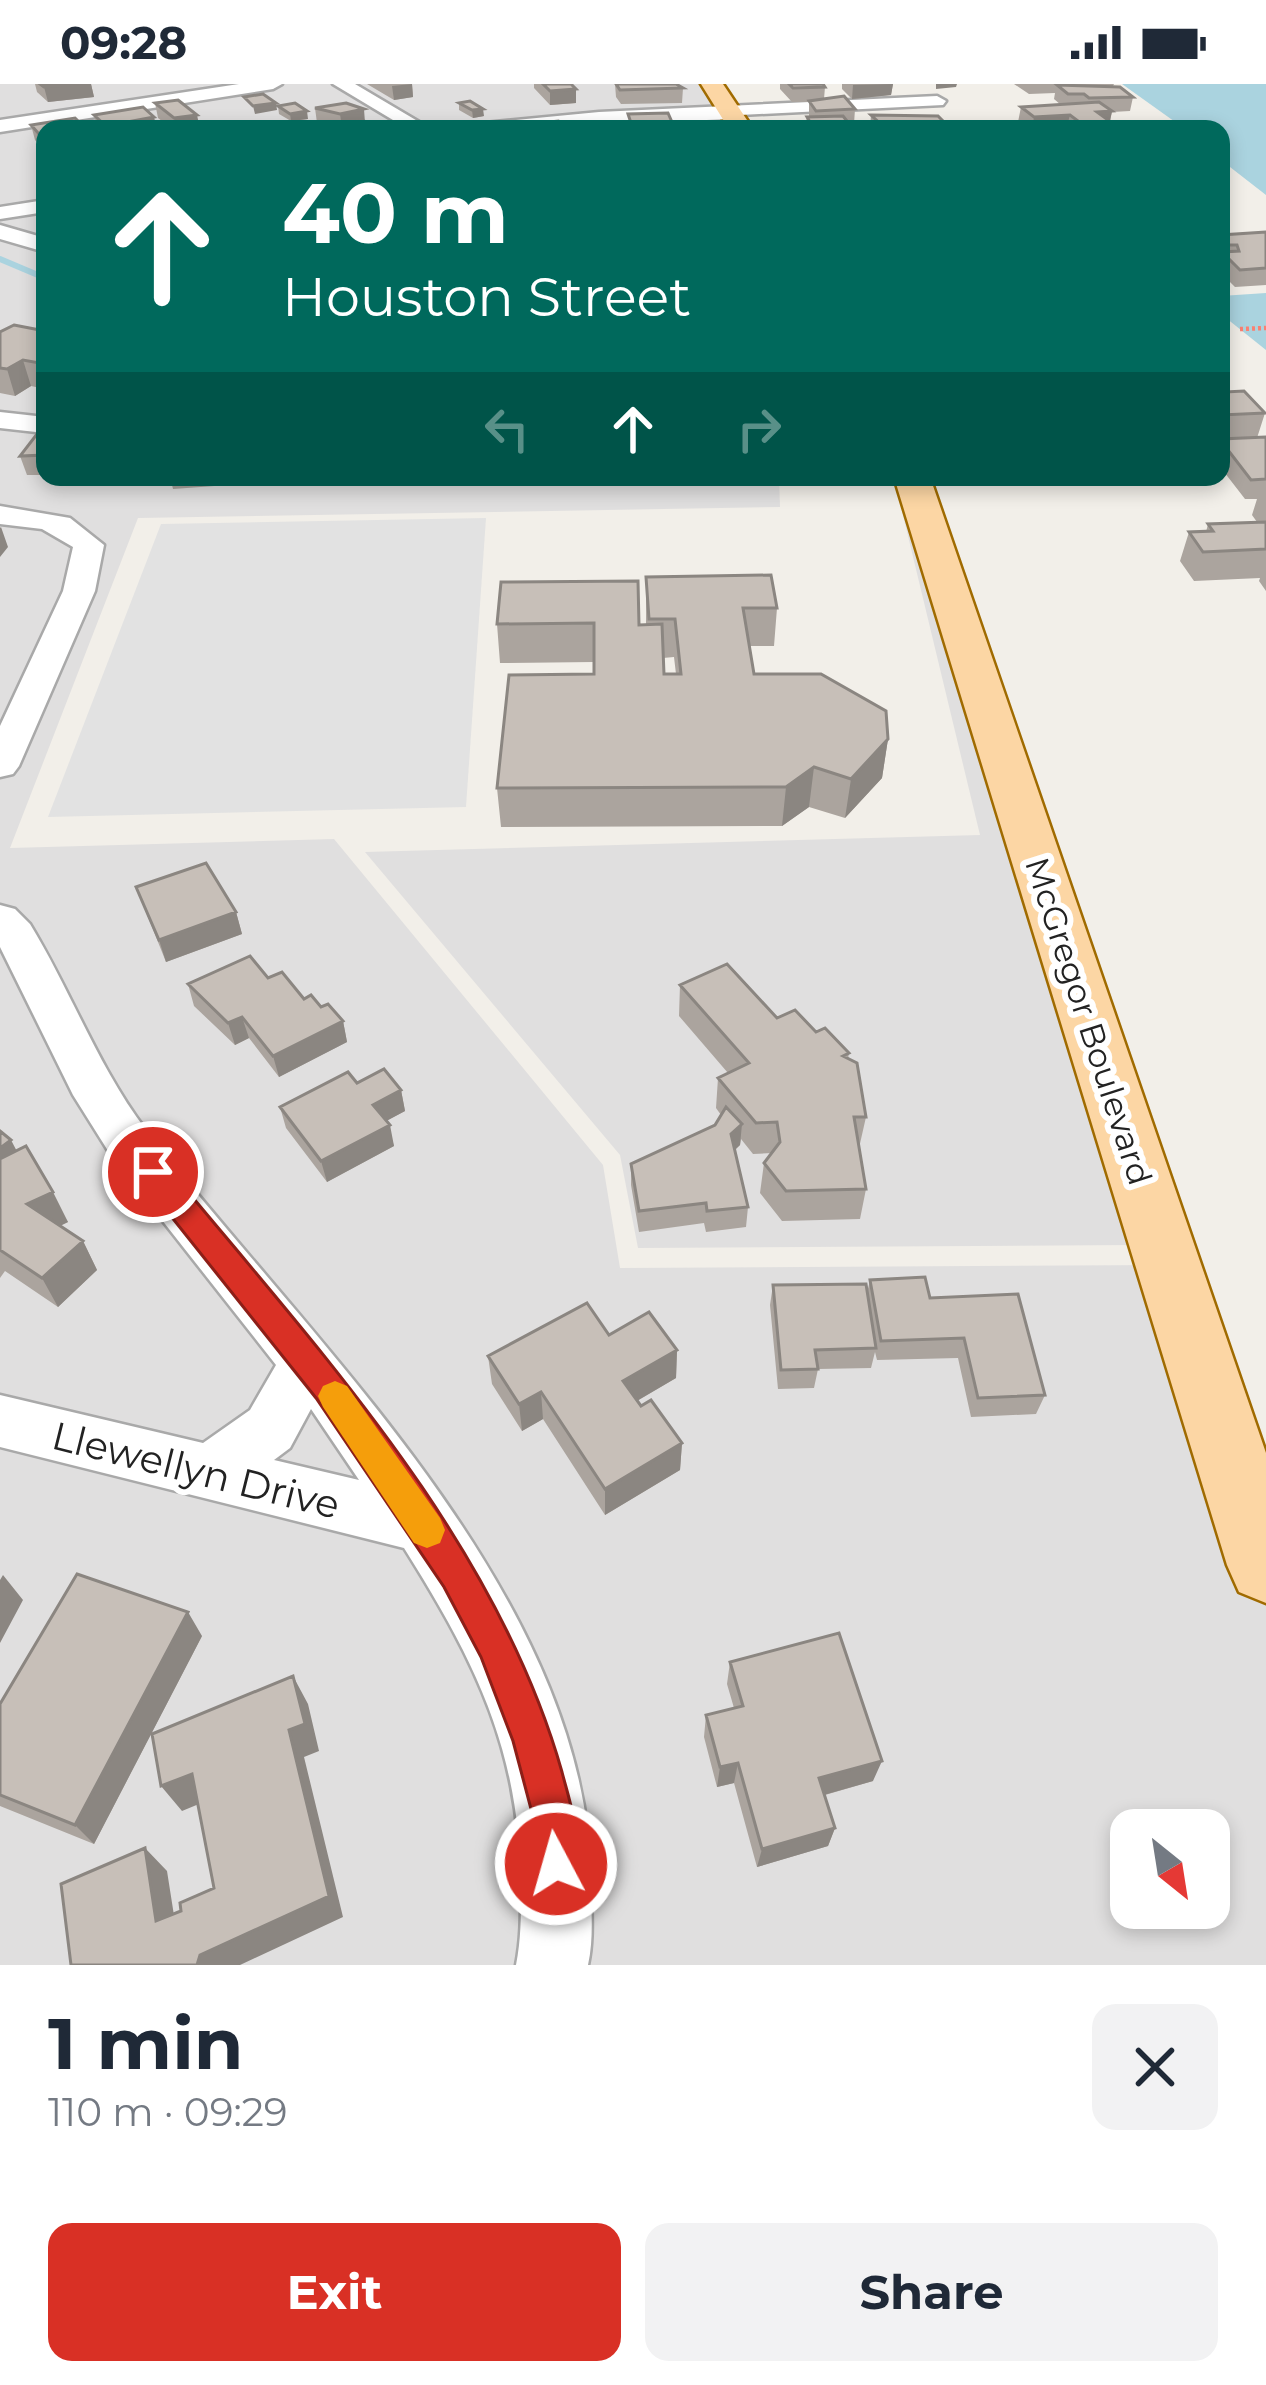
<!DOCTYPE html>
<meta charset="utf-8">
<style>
body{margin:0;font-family:Montserrat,sans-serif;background:#f2f2f3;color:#1f2937;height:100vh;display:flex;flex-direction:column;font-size:45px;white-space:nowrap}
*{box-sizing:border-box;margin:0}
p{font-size:39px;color:#747a83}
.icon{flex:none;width:66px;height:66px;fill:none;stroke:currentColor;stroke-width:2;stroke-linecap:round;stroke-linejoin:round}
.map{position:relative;height:1881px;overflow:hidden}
.sheet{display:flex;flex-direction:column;background:#fff;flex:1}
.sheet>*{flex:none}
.banner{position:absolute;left:36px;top:36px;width:1194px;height:366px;border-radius:24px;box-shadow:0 6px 18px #0003;background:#00695c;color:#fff;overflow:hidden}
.needle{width:78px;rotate:150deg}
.fabs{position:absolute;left:1110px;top:1725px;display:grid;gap:24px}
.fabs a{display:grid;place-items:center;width:120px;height:120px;border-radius:24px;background:#fff;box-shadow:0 6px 18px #0003;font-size:60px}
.pin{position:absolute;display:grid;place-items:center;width:102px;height:102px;color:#fff;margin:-51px;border:6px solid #fff;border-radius:50%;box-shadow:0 3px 12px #0007}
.me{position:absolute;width:132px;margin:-66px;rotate:354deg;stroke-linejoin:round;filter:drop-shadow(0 0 9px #0008)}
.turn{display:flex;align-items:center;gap:42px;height:252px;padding:0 48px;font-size:54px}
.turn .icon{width:156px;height:156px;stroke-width:2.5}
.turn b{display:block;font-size:84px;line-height:102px}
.lanes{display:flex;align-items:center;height:114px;padding:0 48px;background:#0003;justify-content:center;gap:60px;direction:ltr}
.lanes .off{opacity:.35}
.round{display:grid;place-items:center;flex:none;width:126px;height:126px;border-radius:24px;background:#f2f2f3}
.overview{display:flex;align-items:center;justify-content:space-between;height:204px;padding:0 48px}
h1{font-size:72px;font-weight:700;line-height:90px}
.cta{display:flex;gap:24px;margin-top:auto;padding:24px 48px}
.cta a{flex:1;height:138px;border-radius:24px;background:#d93025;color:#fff;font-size:48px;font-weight:700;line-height:138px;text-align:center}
.cta a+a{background:#f2f2f3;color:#1f2937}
.status{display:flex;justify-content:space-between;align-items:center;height:84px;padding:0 60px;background:#fff;direction:ltr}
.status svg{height:33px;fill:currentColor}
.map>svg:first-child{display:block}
.residential{fill:#e0dfdf;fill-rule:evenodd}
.parking{fill:#e2e2e2}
.water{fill:#aad3df}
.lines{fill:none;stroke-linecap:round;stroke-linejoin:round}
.stream{stroke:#aad3df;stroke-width:6}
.minor-casing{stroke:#a9a9a9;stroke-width:5}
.major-casing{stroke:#a06b00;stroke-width:5}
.path{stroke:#fa8072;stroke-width:4.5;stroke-dasharray:3 3;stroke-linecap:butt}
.minor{fill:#fff;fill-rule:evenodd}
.major{fill:#fcd6a4;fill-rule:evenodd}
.wall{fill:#aba49e;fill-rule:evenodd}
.shaded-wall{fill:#8b8681}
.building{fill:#c7bfb8;stroke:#8b8681;stroke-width:3}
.route{fill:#d93025;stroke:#8d1f18;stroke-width:3}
.slow{fill:#f59e0b}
.labels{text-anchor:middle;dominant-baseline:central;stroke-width:12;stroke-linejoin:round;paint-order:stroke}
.street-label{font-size:33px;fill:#222;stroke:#fff}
.near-street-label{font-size:39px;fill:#222;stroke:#fff}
</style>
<div class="status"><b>09:28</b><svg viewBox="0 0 49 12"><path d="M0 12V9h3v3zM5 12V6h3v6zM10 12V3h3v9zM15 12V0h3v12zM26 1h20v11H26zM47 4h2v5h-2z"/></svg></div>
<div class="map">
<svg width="1266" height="1881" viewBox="0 0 1266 1881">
<rect width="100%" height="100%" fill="#f2efe9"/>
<path class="residential" d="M0,0h703l29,45h-687v113l-45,-12z
M0,151l45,11v231h734l1,30 -642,11 -128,330 324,-9 269,326 17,103 546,-3 100,300v400h-1266zM1131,1746h78v78h-78z
M792,393h106l237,768 -497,3 -18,-93 -255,-303 615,-17 -85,-353 -103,4z"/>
<path class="parking" d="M486,434l-20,289 -418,10 113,-293z"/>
<path class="water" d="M1122,0h144v111l-45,-35v-31h-36z
M1266,209v57l-45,-36v-18z"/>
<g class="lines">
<path class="stream" d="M0,175l45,19"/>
<g class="minor-casing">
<path id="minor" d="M239,0h43l-9,5 -273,43v-12z
M333,0h22l76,45h-23z
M937,12l9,5 -3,4 -203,10 -8,4 -256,10 9,-6 114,-11z
M45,116v12l-45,7v-12z
M0,141l45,13v14l-45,-13z
M0,328l45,5v16l-45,-5z
M0,422l70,12 34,27 -9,46 -76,175 -6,8 -13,3v-51l63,-135 10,-44 -31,-18 -42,-5z
M0,821l15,4 15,15c41,67 68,143 116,206 164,212 443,466 445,753 0,28 3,55 -3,82h-72c5,-25 5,-48 5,-73 0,-139 -44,-228 -117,-344l-404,-101v-52l203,48 47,-33 26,-45 -166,-211 -37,-59 -73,-148zM311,1325l48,71 -85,-20 16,-12z"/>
</g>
<g class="major-casing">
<path id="major" d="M701,0h22l30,45h-24z
M894,393h36l336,976v150l-27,-11 -12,-27z"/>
</g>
<path class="path" d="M1240,245l26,-1"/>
<use href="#minor" class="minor"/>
<use href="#major" class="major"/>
</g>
<path class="wall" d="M35,0h56l3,13 -46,5 -11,-10z
M367,0h45l1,13 -19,3z
M534,0h37l5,5v14l-26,2 -16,-17z
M615,0l68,4 -1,15 -61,1 -5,-7z
M780,0h43l2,3 -1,12 31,10 -1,15h-4l17,5h-64l1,-7h2l1,-5h2v-15h-17l-12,-13z
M842,0h51l-2,11 -39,4 -10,-10z
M1014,0h100l-1,2 20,11 -3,14 -18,1 -2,9 5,4 -1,4h-87l-9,-7 3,-15 40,-2 -7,-6 1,-6 -26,1z
M155,19l45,26h-28l-14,-11z
M346,19l19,18 8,8h-45v-3h2l-13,-3 -2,-15z
M459,19l25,13 -11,2 -14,-8z
M278,22l30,13 -17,2 -12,-7z
M94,31l63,14h-59z
M871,31l79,13v1h-80z
M31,41l53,2 1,2h-40v19l-2,1 -8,-9z
M1266,148v53l-31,2 -14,-14v-38z
M45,247v58l-14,-3 -16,10 -15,-3v-61z
M1221,304l4,4 40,21 -8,25 9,-1v154l-7,-10 1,-3 -66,3 -14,-20 9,-29h17l2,-8 49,-2 -5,-7 5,-16h-12l-24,-31z
M45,350v41h-18l-7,-19z
M170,393h101l-1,5 -97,7z
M646,493l131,31 -3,38h-24l4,28 134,65 -6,39 -37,40 -36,-11 -27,19 -281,1 -4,-39 97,-114v-12l-94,1 -3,-39 4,-42 138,43h7zM674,573l2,17h-12l-1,-16z
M136,803l100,25 6,22 -76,28z
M268,894l75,43 4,21 -68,35 -30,-39 -14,7 -41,-39 -6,-22z
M680,901l136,47 33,21 -1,6 18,58 -7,31 7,41 -6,30 -78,2 -22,-28 4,-30 8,-10 -19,1 -12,-15 -1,6 -5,5 13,57 -2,20 -40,5 -2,-9 -65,9 -8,-47v-21l84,-39 6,-10 -5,-7 2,-30 10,-5 -49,-57z
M401,1006l4,21 -19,10 8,25 -67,36 -41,-54 -6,-21z
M0,1047l68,91 -8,4 23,15 14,29 -39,37 -53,-36 -5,7z
M870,1196l60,18 115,97 -9,19 -65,3 -13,-59 -81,2 -2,-8 -4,16 -53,1 -4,19 -36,1 -8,-84 3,-20 94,8z
M609,1251l68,15 -1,28 -39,23 45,42 -2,27 -75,45 -62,-96 -21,12 -30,-47 -4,-28z
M202,1552l-108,208 -94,-38v-102z
M730,1578l143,119 -48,14 10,33 -7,18 -71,21 -23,-84 -17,4 -13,-50 2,-22 28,-7 -7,-24z"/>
<path class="shaded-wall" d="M78,0h13l3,13 -46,5 -4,-15z
M412,0l1,13 -19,3 -2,-14z
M893,0l-2,11 -39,4 1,-14z
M936,0h21l-1,3 -20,2z
M576,5v14l-26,2v-14z
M276,19l1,7 -22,4 -2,-8z
M364,25l1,14 -23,5 -2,-14z
M483,25l1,7 -11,2 -1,-8z
M307,27l1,8 -17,2 -1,-7z
M1112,27l-3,14 -12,-13z
M197,31l3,14h-24l-2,-11z
M1070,31l-3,11 -5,-4 -1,7h-29l2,-12z
M154,33l3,12h-50l-1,-3z
M45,49v15l-2,1 -4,-15z
M23,276l8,26 -16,10 -8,-27z
M451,393h62v1l-61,6z
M1,443l7,20 -8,10v-29z
M888,655l-6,39 -37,40 6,-39z
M814,683l-5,40 -27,19 4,-39z
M236,828l6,22 -76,28 -7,-22z
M242,933l7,21 -14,7 -7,-22z
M343,937l4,21 -68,35 -6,-21z
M401,1006l4,21 -28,15 -4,-21z
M742,1040l-2,21 -11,10 2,-21z
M390,1041l4,21 -67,36 -6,-21z
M11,1056l11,21 -22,15v-28z
M53,1108l15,30 -25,12 -16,-30z
M83,1157l14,29 -39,37 -16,-29z
M677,1266l-1,28 -53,31v-28z
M541,1308l2,27 -21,12 -3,-27z
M682,1359l-2,27 -75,45v-26z
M3,1491l20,25 -23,43v-63z
M188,1528l14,24 -108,208 -19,-19z
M293,1592l15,28 11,47 -15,6 39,160 -103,48h-43l92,-235z
M882,1677l-9,20 -60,17 6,-20z
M738,1679l-4,20 -17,4 3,-20z
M192,1690l19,25 -29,12 -21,-25z
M835,1744l-7,18 -71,21 5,-18z
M145,1764l22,23 11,70 -22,-20z"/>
<path class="building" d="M40,0h38l-34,3z
M543,0h28l5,5 -26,2z
M616,0h60l7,4 -63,2z
M789,0h34l2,3 -32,1z
M1057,1l63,2 13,10 -44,1 -5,-4h-16z
M263,10l13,9 -23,3 -9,-9z
M844,12l11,13 -39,2 -7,-10z
M178,16l19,15 -23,3 -19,-15z
M470,17l13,8 -11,1 -13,-7z
M1099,18l13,9 -15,1 18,13 -46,3 -7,-6 16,-1 -8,-6 -36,2 -13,-10z
M295,19l12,8 -17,3 -12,-8z
M346,19l18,6 -24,5 -25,-6z
M143,23l11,10 -48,9 -12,-11z
M668,29l7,16h-42l-5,-15z
M871,31l67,1 12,12 -41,1 -3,-3 -22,1z
M843,32l7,9h13l4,4h-58l-5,-7h6l-3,-5z
M75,34l9,9 -39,2v4l-6,1 -8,-9z
M362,36l11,5 -20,4h-20l-5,-3z
M558,37l2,8h-51v-3z
M296,38l11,7h-52z
M1266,148v36l-26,2 -18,-18 17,-1 -2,-6h-16v-10z
M14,241l31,6v33l-22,-4 -16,9 -7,-1v-36z
M1221,304l4,4 19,-1 21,22 -44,2z
M37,350h8v21l-25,1z
M1266,353v42l-15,1 -30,-39v-2z
M1266,438v27l-63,3 -14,-20 24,-1 -5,-7z
M771,491l6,33h-34l11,66h67l65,37 2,28 -37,40 -37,-12 -28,20 -289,1 12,-113 85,-1v-51l-97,1 4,-42 137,-1 1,44 23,-1 2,50h17l-6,-55h-26l-3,-42z
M206,779l30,49 -77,28 -23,-53z
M250,872l18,22 14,-6 22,27 7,-4 10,12 7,-3 15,17 -70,35 -31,-39 -14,6 -40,-39z
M727,880l50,54 18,-8 21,22 9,-4 24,25 -6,3 14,7 9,54h-12l12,72 -80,2 -22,-28 16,-21 -3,-20 -21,1 -38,-45 31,-15 -69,-78z
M384,985l17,21 -28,15 17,20 -69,36 -41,-54 68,-35 9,11z
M726,1023l16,17 -11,10 17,73 -41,4 -1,-8 -67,8 -8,-47 84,-39z
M0,1047l11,9 -11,8z
M26,1062l27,46 -26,12 56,37 -41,37 -42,-28v-91z
M925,1193l5,21 88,-4 27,101 -67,3 -14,-60 -83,3 -11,-61z
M866,1200l10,64 -61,2 3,19 -37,1 -8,-85z
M587,1219l22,32 40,-23 28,38 -54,31 18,25 10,-6 31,43 -77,46 -64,-97 -22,12 -31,-48z
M77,1490l111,38 -113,213 -75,-30v-91z
M839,1549l43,128 -63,17 16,50 -73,21 -24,-86 -18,4 -14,-52 37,-9 -13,-44z
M293,1592l12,48 -16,6 40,166 -129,59 -3,10h-126l-10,-81 84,-36 11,73 25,-10 -1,-8 34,-15 -22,-114 -31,12 -9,-52z"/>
<path class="route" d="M153,1076l11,3c151,183 332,375 398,609 9,35 23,72 9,107l-15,6 -15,-6 -6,-15v-40l-22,-83 -32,-84 -37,-70 -128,-189 -174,-218 -4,-8 4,-9z"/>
<path class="slow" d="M335,1297l12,5 93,132 5,12 -5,13 -13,5 -13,-5 -91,-136 -5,-11 5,-10z"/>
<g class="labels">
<g class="street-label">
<text transform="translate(1089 937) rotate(72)">McGregor Boulevard</text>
</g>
<g class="near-street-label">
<text transform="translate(196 1386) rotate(14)">Llewellyn Drive</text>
</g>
</g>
</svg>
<div class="fabs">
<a><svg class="needle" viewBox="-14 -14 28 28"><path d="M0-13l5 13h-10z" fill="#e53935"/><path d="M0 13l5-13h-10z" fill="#747a83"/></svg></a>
</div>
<div class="pin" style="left:153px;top:1088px;background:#d93025"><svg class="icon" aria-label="arrive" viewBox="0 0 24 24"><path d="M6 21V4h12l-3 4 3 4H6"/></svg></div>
<svg class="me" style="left:556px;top:1780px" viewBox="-20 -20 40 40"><circle r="17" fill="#d93025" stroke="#fff" stroke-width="3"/><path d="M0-11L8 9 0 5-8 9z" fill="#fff"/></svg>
<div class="banner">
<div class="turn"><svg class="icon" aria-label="ahead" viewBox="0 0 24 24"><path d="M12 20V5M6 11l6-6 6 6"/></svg><div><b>40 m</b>Houston Street</div></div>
<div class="lanes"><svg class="icon off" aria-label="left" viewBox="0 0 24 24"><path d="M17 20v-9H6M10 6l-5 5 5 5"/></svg><svg class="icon" aria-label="ahead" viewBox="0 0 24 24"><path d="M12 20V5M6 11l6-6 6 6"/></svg><svg class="icon off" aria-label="right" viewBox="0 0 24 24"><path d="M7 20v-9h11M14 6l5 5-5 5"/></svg></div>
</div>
</div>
<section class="sheet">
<div class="overview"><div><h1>1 min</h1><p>110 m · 09:29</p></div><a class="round"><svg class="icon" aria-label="close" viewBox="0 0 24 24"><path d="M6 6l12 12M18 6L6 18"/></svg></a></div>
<div class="cta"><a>Exit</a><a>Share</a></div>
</section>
